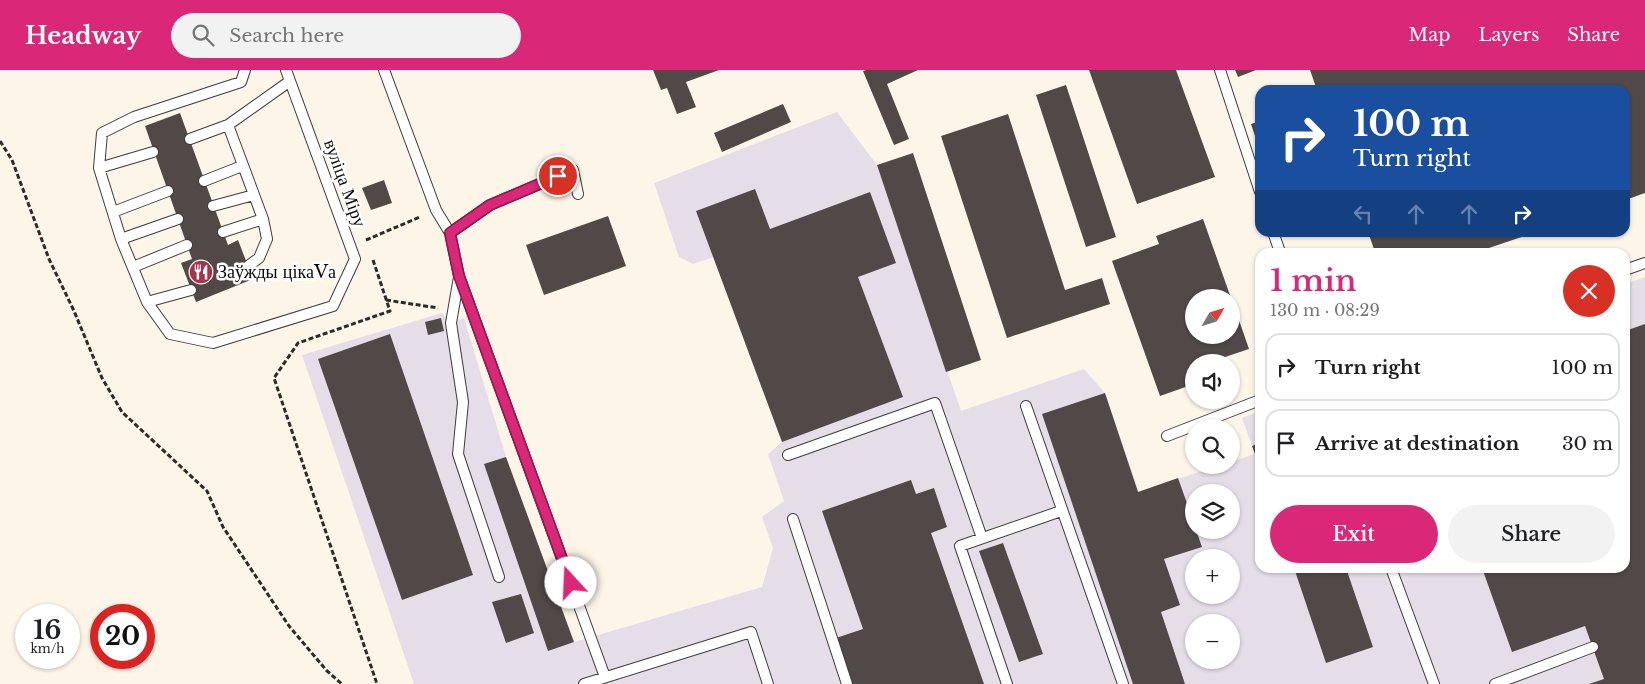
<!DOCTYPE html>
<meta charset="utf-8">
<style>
body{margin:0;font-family:"Libre Baskerville",serif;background:#f2f2f2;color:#202124;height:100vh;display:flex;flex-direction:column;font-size:19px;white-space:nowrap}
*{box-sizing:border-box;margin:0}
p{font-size:16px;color:#757577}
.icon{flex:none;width:28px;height:28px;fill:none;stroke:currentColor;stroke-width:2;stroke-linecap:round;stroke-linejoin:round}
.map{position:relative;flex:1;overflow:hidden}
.sheet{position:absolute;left:1255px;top:178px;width:375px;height:325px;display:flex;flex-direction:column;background:#fff;border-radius:15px;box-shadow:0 1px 4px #0004}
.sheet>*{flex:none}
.hud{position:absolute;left:1255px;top:15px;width:375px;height:152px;border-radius:15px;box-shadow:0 1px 4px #0004;background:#1a4fa0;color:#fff;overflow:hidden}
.needle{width:32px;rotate:51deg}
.controls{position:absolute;left:1185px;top:219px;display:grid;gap:10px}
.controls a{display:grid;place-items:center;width:55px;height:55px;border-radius:50%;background:#fff;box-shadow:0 1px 4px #0004;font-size:25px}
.speed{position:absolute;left:15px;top:534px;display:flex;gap:10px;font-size:25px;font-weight:700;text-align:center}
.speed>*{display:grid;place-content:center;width:65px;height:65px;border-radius:50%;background:#fff;box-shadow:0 1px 4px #0004;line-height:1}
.speed small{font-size:12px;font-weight:400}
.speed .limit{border:8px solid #d22;background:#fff;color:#111}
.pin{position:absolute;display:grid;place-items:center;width:42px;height:42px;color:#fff;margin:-21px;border:2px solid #fff;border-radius:50%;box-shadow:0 1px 5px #0007}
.me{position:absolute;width:55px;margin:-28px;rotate:340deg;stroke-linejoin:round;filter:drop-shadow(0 0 4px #0008)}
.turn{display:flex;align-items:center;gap:18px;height:105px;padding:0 15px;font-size:22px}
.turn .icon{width:65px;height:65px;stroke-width:2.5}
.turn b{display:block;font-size:35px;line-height:42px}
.lanes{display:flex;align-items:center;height:48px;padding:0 15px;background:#0003;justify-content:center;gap:25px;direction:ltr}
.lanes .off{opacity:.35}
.round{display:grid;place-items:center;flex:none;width:52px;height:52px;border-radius:26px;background:#f2f2f2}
.head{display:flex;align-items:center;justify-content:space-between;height:85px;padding:0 15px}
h1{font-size:30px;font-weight:600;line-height:38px;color:#db2777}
.cta{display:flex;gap:10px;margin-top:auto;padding:10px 15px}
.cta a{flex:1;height:58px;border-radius:30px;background:#db2777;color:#fff;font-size:20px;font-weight:600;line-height:58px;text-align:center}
.cta a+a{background:#f2f2f2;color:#202124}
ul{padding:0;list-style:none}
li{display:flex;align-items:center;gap:15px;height:68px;margin:0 10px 8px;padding:0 5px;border:2px solid #e0e0e0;border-radius:15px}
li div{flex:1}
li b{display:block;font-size:19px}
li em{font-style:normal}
header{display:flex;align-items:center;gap:30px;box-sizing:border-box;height:70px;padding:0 25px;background:#db2777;color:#fff}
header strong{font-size:24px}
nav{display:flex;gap:28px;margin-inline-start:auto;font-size:18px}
.search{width:350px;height:45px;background:#f2f2f2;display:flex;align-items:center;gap:12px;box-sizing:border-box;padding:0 18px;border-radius:28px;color:#757577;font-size:19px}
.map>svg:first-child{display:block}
.industrial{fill:#e5dee8;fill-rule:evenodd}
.building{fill:#514947}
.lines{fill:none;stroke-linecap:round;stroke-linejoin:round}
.service-casing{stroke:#3c3c3c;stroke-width:12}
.path{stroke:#2b2b2b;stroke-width:3;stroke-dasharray:5 2.5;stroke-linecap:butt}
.service{stroke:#fff;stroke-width:10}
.route-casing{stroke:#8e194d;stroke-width:12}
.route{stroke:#db2777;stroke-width:9}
.labels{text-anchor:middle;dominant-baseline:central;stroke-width:5;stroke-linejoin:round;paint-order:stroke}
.street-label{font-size:18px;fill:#090909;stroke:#fff}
.poi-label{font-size:18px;fill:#090909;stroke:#fff;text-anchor:start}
</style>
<header>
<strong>Headway</strong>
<div class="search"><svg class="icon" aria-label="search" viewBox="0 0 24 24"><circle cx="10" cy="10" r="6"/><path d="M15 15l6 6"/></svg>Search here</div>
<nav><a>Map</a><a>Layers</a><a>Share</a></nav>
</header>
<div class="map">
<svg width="1645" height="614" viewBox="0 0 1645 614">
<rect width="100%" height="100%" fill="#fdf5e8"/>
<path class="industrial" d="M837,42l40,53 84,246 123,-42 21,24 34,99 81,-27h11v-3l24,-8 -13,-36 18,-7v157h365v-284l20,-7v407h-1231l-112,-329 140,-42 9,10 13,-5 42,139 68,185 188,-55 11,-39 -11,-31 22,-16 -16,-47 14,-12 -68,-185 -21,7 -14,-7 -25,-74zM1194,422h37v38h-37zM1194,488h37v37h-37zM1194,552h37v38h-37z"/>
<path class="building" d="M653,0h66l-33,12 10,25 -19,7 -10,-26 -6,2z
M866,0h52l-31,14 22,55 -15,6 -31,-74z
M1089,0h87l39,107 -78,27z
M1235,0h21l-18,7z
M1310,0h335v123l-20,7v-110h-308z
M1066,15l50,152 -30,10 -50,-152z
M783,34l8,18 -69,30 -8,-19z
M180,43l48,132 10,-5 15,39 -57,23 -15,-39 11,-4 -47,-133z
M1008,44l57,176 37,-12 8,26 -103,34 -66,-202z
M1260,51v30l-9,-27z
M913,83l68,207 -35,12 -69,-207z
M384,110l8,23 -21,7 -9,-22z
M755,119l15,40 100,-37 26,71 -38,14 45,120 -121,45 -86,-231z
M608,146l18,50 -82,29 -18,-50z
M1203,149l28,79h-37v37h37l1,-35 17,49 -39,13h-16v22l-34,12 -48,-135 47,-17 -3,-8z
M1368,162h165v1l-56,19h-102z
M441,248l3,13 -16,4 -3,-13z
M1645,254v360h-56l15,-5 -19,-53 -73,26 -30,-84h143v-237z
M390,264l83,241 -71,25 -84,-241z
M1105,323l33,99 40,-14 16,45v7h2l6,17 -38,12 16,46 -19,7 24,72h-52l-91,-270z
M1260,373v25l-8,-22z
M506,387l68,185 -26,9 -64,-187z
M911,410l5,14 18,-6 13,39 -16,6 53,151h-133l-15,-46 27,-9 -41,-118z
M1003,473l40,111 -24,8 -40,-111z
M1294,498h52l27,79 -47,16z
M521,524l13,39 -28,10 -14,-41z"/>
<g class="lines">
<g class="service-casing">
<path id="service" d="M245,0l-4,12 -107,35 -32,16 -3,35 22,71 26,63 23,32 43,9 120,-37 22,-47 -69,-189
M384,0l52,140 14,23 9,43 146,401
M1220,0l40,122
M228,55l35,94 4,20 -8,19 -11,8
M190,69l38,-14 62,-44
M99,98l54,-16
M204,111l38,-15
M213,136l41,-11
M113,142l55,-21
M223,162l40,-13
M1273,162l7,20
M450,163l40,-28 83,-35 5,24
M121,169l57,-20
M133,197l54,-22
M1625,200l20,-7
M459,207l-8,46 12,79 -5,52 41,123
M147,232l44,-12
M1026,336l97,278
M1167,366l93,-36
M788,385l147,-52 47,135
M793,449l54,165
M1391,498l43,116
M584,614l167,-52 17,52
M1007,614l-47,-138 101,-35
M1495,614l98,-37"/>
</g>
<path class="path" d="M0,71l12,19 37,99 25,52 28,67 20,34 85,79 16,36 66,99 38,45 15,13
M366,170l54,-23
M373,190l17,51 -92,32 -24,35 103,306
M386,230l52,8"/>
<use href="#service" class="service"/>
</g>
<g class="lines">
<g class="route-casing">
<path id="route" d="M558,106l-68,29 -40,28 9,43 112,307"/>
</g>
<use href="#route" class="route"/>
</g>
<defs>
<g id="restaurant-disc" transform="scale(1.25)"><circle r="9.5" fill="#ab304c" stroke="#fff"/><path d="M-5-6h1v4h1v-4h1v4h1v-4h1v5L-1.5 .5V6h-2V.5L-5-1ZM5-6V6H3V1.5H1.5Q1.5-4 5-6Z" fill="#fff"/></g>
</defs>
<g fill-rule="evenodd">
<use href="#restaurant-disc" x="201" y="202"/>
</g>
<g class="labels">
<g class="street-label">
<text transform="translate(345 113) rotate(70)">вуліца Міру</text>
</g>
<g class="poi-label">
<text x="218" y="202">Заўжды цікаVа</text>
</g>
</g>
</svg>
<div class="controls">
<a><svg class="needle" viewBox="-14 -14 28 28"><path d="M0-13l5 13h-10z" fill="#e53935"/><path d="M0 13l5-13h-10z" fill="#757577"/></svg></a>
<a><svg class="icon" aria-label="sound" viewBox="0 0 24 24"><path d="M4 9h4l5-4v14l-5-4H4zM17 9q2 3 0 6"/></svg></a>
<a><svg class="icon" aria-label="search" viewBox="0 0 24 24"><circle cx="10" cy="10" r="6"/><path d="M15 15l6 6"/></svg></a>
<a><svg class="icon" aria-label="layers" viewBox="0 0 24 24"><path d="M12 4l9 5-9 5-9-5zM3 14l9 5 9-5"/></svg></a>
<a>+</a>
<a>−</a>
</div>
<div class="speed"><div>16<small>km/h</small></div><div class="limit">20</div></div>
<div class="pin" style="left:558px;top:106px;background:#d93025"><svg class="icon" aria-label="arrive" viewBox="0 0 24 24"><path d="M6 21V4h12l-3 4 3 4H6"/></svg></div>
<svg class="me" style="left:571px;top:513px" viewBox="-20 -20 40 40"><circle r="19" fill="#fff"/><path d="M0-13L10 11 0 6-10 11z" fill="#db2777"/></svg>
<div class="hud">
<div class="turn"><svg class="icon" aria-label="right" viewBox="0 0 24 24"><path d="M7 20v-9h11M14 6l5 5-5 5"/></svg><div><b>100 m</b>Turn right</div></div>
<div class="lanes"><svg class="icon off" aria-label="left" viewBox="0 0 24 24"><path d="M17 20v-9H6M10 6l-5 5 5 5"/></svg><svg class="icon off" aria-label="ahead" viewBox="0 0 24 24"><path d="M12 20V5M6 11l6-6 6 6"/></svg><svg class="icon off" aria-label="ahead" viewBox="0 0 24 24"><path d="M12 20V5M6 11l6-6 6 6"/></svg><svg class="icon" aria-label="right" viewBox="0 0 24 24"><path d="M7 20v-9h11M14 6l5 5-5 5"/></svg></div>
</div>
<section class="sheet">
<div class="head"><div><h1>1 min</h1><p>130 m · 08:29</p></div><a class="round" style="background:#d93025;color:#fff"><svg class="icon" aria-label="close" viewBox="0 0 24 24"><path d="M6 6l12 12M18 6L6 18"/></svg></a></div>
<ul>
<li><svg class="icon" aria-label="right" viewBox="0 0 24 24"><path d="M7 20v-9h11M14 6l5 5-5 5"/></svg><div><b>Turn right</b></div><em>100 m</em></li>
<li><svg class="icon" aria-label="arrive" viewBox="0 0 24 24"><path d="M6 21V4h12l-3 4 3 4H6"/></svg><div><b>Arrive at destination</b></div><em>30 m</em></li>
</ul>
<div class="cta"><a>Exit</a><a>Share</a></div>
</section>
</div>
